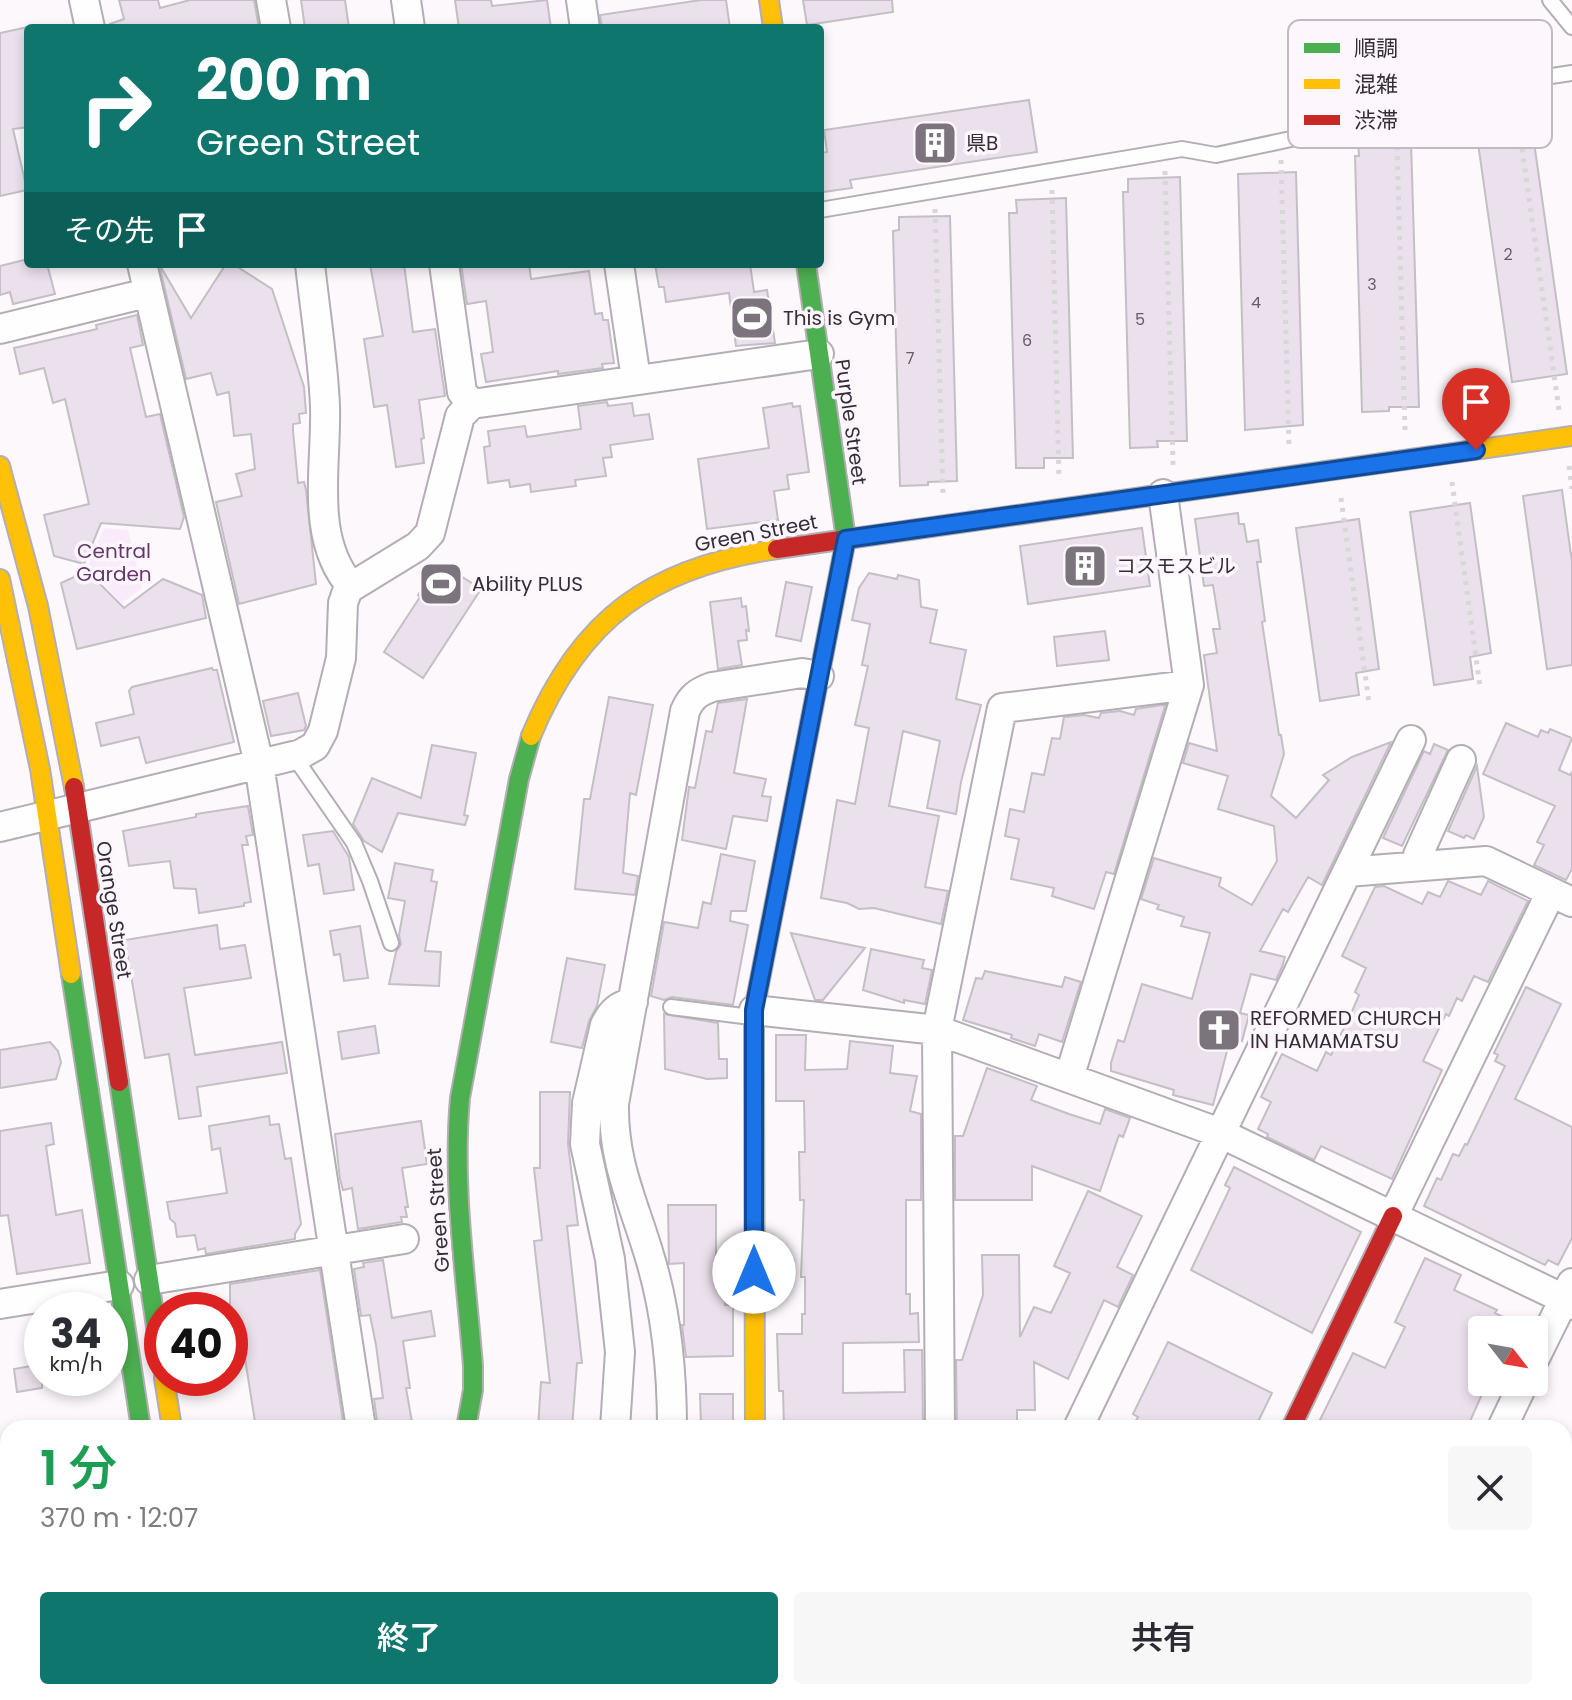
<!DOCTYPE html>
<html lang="ja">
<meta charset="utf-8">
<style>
body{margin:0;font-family:Poppins,"Noto Sans JP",sans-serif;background:#f7f7f7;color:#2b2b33;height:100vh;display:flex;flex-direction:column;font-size:30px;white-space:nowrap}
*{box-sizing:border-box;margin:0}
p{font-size:26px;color:#7c7c81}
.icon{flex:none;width:44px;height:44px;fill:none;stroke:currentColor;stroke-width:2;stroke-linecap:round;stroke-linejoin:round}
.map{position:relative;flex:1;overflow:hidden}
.panel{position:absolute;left:0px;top:1420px;width:1572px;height:280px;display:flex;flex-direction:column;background:#fff;border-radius:24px 24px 0 0;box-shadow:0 4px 12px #0003}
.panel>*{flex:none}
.top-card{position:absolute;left:24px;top:24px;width:800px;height:244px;border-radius:8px;box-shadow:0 4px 12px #0003;background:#0f766e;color:#fff;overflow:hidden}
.needle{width:52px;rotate:121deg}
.fabs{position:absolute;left:1468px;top:1316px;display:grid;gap:16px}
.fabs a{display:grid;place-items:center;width:80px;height:80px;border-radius:8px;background:#fff;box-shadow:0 4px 12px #0003;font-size:40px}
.speed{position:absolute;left:24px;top:1292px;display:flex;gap:16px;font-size:40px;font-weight:700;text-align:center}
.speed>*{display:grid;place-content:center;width:104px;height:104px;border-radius:50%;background:#fff;box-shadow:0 4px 12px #0003;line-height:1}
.speed small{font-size:20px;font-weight:400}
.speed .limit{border:12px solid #d22;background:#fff;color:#111}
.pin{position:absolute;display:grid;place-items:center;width:68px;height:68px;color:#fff;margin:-82px -34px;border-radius:50% 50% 50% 0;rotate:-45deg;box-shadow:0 0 8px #0007}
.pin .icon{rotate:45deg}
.me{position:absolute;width:88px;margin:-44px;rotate:0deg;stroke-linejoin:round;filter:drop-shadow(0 0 6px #0008)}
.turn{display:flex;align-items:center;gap:28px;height:168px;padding:0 40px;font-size:36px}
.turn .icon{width:104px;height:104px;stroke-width:2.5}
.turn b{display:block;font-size:56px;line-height:68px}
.then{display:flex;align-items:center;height:76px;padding:0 40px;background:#0003;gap:16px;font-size:30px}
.round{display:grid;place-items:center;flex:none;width:84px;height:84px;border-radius:8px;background:#f7f7f7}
.head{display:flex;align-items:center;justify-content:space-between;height:136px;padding:0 40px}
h1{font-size:48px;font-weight:600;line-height:60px;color:#1e9e55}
.primary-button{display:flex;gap:16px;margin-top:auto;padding:16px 40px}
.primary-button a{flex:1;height:92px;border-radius:8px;background:#0f766e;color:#fff;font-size:32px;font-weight:600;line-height:92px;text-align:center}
.primary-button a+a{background:#f7f7f7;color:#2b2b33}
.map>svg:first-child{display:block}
.green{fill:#faebfb}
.building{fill:#ebe1ec;stroke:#c4bec5;stroke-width:2}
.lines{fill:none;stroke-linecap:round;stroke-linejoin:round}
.lane-casing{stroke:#b3adb4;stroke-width:18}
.street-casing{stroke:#b3adb4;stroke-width:32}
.fast-casing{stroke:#b3adb4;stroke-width:22}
.slow-casing{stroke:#b3adb4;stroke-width:22}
.jam-casing{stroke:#b3adb4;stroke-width:22}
.path{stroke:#d8d6d8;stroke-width:5;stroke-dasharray:4 6;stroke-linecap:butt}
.lane{stroke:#fffeff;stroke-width:14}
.street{stroke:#fffeff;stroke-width:28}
.fast{stroke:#4caf50;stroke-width:18}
.slow{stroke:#ffc107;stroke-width:18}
.jam{stroke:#c62828;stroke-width:18}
.route-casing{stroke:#114b97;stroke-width:20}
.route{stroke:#1a73e8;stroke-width:14}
.labels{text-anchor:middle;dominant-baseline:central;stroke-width:7;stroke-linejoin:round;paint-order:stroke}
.number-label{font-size:16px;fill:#665c68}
.poi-label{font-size:20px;fill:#372d39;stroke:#fdf7fd;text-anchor:start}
.street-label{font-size:20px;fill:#372d39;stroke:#fdf7fd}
.park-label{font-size:20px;fill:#66366d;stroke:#fdf7fd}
.key{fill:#fdf7fd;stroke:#c2bac2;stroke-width:2}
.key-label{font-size:22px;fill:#372d39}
</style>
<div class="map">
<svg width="1572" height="1700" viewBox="0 0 1572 1700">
<rect width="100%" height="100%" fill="#fcf8fc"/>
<path class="green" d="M104,528l24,2 14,58 -20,15 -35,-35z
M383,1692h36l-4,8h-36z"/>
<path class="building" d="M119,0h39l2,8 30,-8h64l5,28h-148l-1,-4 14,-5z
M301,0h44l4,28h-44z
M455,0h36l1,6 55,-6 4,28h-92z
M701,0h25l4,28h-128l-2,-13z
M803,0h89l1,12 -86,13z
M28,27v100l-15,2 14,61 -27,6v-163z
M1029,100l8,52 -187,28 2,8 -29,4 -3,-39 7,-1 -3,-22z
M1531,121l36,253 -55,8 -36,-253z
M1411,141l8,266h-30v4l-27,1 -7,-256h4l-1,-14z
M1296,172l7,253 -58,5 -7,-256z
M1180,177l7,264h-30l1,6 -28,1 -7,-256h5v-13z
M1066,198l7,260h-29v10h-28l-7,-255h8l-1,-13z
M950,216l7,265 -29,1v3l-28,1 -7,-255 6,-1v-13z
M28,259v5h19l8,30 -42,10 -3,-12 -10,3v-29z
M159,264l32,54 35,-54h7l39,25 32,98 2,26 -7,1 1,9 -7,1v7l5,52 6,-1 2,8 10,94 -77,20 -23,-102 26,-6 -6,-22 19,-5 -4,-35 -17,2 -5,-44 -12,3 -6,-22 -25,6z
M370,264h34l9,68 22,-3 10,67 -26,4 5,38 -3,1 3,24 -28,4 -9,-62 -13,2 -10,-68 19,-3z
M461,264h68l2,15 58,-8 6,43 7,-1 1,7h5l6,43 -12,1 1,4 -45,6v-3l-72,11 -5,-28 12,-2 -7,-51 -19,3z
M655,264h95l4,28 13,-2 8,53 -39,3 -7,-53 -63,9 -2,-15h-5z
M137,315l6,30 -13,3 16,69 14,-3 24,103 -4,12 -79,-6 -17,41 -30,-8 -10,-41 45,-11 -24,-105 -12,4 -9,-35 -24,6 -6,-26 83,-19 -1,-4z
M607,402l1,4 24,-3 2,13 15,-2 4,25 -43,6 2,12 -9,1 3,18 -31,4 1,6 -45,6 -1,-8 -20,3 -1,-7 -21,3 -4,-36 6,-1 -2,-15 37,-5 2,11 54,-8 -3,-23z
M792,403l1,4 7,-1 9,66 -22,3 2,14 -15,2 4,29 -71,9 -9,-70 71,-11 -6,-40z
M1562,490l10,72v103l-25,4 -24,-173z
M1470,503l21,150 -21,4 3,22 -39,6 -24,-173z
M1238,513l1,11h5l3,18 11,-2 3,22h-4l8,59 -3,1 17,113h2l3,19 -13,42 25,22 33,-38 -6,-5 29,-18 39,-15 -69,143 -14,-8 -20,35 -5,-3 -23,42 25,6 -3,10 -6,13 -25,-6 -11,39 9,2 -7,26 -5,-1 -2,9 -7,-2 -15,58 -40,-10 1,-5 -63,-19v-8l7,-23 6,2 18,-58 50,15 18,-66 -29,-7 3,-9 -27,-8 2,-4 -18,-6 13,-41 67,20 -2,8 33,19 25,-44 -3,-35 -56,-17 10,-33 -45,-13 6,-20 28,8 -13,-96 13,-2 -4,-24h7l-7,-44 -9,1 -9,-67z
M1359,519l20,150 -23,4 3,22 -39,6 -24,-173z
M1142,528l8,58 -122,18 -8,-58z
M442,564l39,25 -58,89 -39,-26 36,-55 -2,-2 10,-16 3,2z
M87,571l37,37 39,-29 39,16 4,23 -129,31 -16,-66z
M869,573l28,6 1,-4 21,5 2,27 16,3 -7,33 36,7 -10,49 25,6 -20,77 -5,32 -29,-6 13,-67 -37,-10 -14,75 50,10 -14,71 23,4 -7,33 -67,-16 -15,1 -12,-6 -26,-5 16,-98 18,4 14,-76 -14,-3 13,-59 -6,-1 8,-41 -18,-4 7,-32z
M786,582l26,5 -11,54 -25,-5z
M741,598l1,9 4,-1 3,25 -3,-1 1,10 -9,1 4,24 -24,4 -8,-67z
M1105,631l4,29 -52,6 -3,-29z
M212,668l1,2h4l17,72 -88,21 -7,-26 -38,9 -5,-23 38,-9 -5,-23 3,-4z
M298,693l8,33 -2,4 -33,6 -8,-35z
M609,697l44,8 -17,90 -6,-2 -7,80 15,3 -3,19 -60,-6 9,-90h6z
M747,699l-13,74 32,6 -4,17 9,1 -4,24 -34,-5 -7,33 -44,-9 7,-53 6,1 11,-57 6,1 6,-29z
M1162,705l3,1 -51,168 -8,-2 -12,37 -42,-13 2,-8 -43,-9 8,-40 -14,-3 5,-27 14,3 8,-39 12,2 8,-37 8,1 4,-22 20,-2 15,3 2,-5 19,-2 14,4 2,-6z
M1506,723l32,14 3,-7 7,3 2,-4 22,9 -13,32 11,5 2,-3v97l-6,11 -32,-15 10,-20 -7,-3 18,-36 -72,-32z
M1434,744l14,6 -46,96 -19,-8 41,-87 6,3z
M432,745l44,8 -12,62 4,1 -3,9 -67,-12 -16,39 -18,-11 -11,-17 19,-46 49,20z
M1477,766l7,51 -10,22 -8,-4 -2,3 -16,-7z
M248,806l5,29 -7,1 2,9h-6l9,57 -7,1v3l-45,7 -3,-24 -22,-1 -4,-27 -41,5 -6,-35 73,-14v-3z
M333,831l16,26 5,33 -30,4 -5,-30 -11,2 -5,-31z
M721,854l34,7 -9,50h-15l-1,10 18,4 -15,80 -61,-8 -8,3 -13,-4 13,-74 34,6 5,-26 8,2z
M395,863l38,7 -2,11 6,1 -12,69 16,1 -2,34 -50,-2 7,-32 5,-8 -2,-9 6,-34 -17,-3z
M1448,881l33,14 7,-14 40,20 -40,81 -14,-6 -12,25 -5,-3 -8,18 -3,-2 -23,47 19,9 -50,109 -71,-33 -7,14 -47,-23 1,-3 -10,-5 13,-27 -10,-5 21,-43 35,17 9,-19 5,3 22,-46 6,-14 -4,-3 11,-24 -24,-12 33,-69 9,-1 38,18 6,-12 12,5z
M217,925l3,24 25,-4 6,33 -67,10 11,67 87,-13 5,31 -90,14 4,29 -22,3 -10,-65 -24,4 -20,-118z
M360,926l8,52 -24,3 -4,-27 -6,1 -4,-24z
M791,933l74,15 -42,52h-8z
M871,949l53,11 -2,8 10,2 -7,34 -21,-4v3l-41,-13z
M567,958l38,7 -8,41 -8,15 -7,27 -31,-6z
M985,971l77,16 3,-10 16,5 -19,60 -23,-8 -4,12 -24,-8 1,-3 -49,-15 13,-42 6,1z
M1526,987l35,17 -46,95 57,28v111l-14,27 -10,-5 -3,5 -121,-59 13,-28 4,2 12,-26 6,2 6,-12 2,1 38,-79 -10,-5 3,-6 -4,-2z
M664,1014l54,9 1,36h8v19l-20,1 -42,-10z
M375,1026l4,27 -37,6 -4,-27z
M776,1035h30l-1,35 42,-1 3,-28 43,5 -3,27 27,3 -7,35 11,3v86h-15v94h4v20l8,-1 1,29 -76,1v50l62,-1 -1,-42h18l1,78h-139l-1,-37h-4l-2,-57h25v-20h3v-37h-4l3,-77h-4l-1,-48h6l-1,-51h-28z
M50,1042l8,9 3,11 -5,17 -56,9v-38z
M987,1068l50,18 -6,14 38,14 31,10 5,-15 25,9 -7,19 -4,-2 -19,56 -68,-25v34h-77v-64h8z
M540,1092h30l-2,52 10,81 -11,1 15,137h-5l-5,65h-34l3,-46 9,1 -16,-142 8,-1 -8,-72h6z
M269,1116l1,9 9,-1 6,35 6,-1 10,66 -6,10v5l-89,15 -1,-6 -7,2 -3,-15 -18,2 -2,-14 -5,-4 -3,-17 60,-9 -7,-45 -8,2 -3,-24z
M421,1121l6,43 -25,4 6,39h-3l2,10h-6l1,5 -44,7 -6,-41 -9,2 -3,-11 -5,-45z
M51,1123l3,21 -8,2 10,69 26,-5 8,53 -73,11 -9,-59 -8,1v-85z
M1234,1167l127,65 -49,101 -121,-63 39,-82 -5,-3z
M1088,1191l54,25 -25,51 16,8 -15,32 -14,-7 -36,79 -34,-17 1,48h-18v18l-60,-1 -1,-67h6l21,-65 -1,-40h37l1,82 14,-30 17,6 19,-40 -16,-7z
M668,1205h48v66h8l1,34h8v51l-47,1 -4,-32h2v-62l-15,1z
M1425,1258l36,17 -7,15 43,20 -2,3 34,17h-47v52l5,1 -20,45h-151l37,-75 32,15 20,-41 -10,-5z
M383,1260l9,58 39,-7 4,25 -32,5 7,47h-4l7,40h-35l-4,-29 9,-1 -7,-53 -6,-30 -9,1 -7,-47 10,-2 -1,-4z
M320,1270l24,158h-88l-13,-82 -13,-1v-61z
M1168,1342l104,51 -17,35h-123l6,-11 -5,-3z
M42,1364v24l-25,4 -3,-23z
M700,1394h33v34h-32z"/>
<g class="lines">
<g class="lane-casing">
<path id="lane" d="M1550,0l22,27
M1439,93l133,-20
M820,210l362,-61 34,6 89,-19
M298,754l2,11 54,78 16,38 21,62
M671,1007l80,10
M650,1698l2,-6"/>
</g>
<g class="street-casing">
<path id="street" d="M84,0l6,28
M271,0l5,28
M406,0l4,28
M581,0l4,28
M142,264l117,500 102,664
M310,264c5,47 13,95 15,142 2,59 -16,132 26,180
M444,264l18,128 10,12
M619,264l17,115
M0,329l147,-36
M0,827l301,-73 14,-8 8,-15 18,-73 2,-55 5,-14 70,-43 12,-13 30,-117 12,-12 347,-50
M1419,866l-1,-11 43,-95
M1347,872l64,-132
M754,1010l183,20 283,103 344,166 8,6
M1069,1078l120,-393 -26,-191
M1393,1216l158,-324
M149,1280l255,-41
M0,1304l119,-19
M1534,1360l38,-77
M615,1428l5,-76 -10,-93 -25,-115 2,-41 18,-78c7,-14 13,-19 28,-23
M672,1428c0,-58 -5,-114 -22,-170 -16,-55 -37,-94 -36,-154l71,-393c6,-14 13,-19 27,-24l90,-14 17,3
M940,1428l-3,-398 65,-322 187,-23
M1078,1428l269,-556 139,-11 86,41
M1502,1428l22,-46
M1564,1679l8,-6
M1376,1692l16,8
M512,1700l5,-8
M946,1700l4,-8
M1535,1700l11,-8"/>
</g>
<g class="fast-casing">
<path id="fast" d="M71,974l70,454
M754,1045v-35l92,-471 -40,-275
M119,1082l43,284
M466,1428l7,-38v-24c-7,-90 -21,-178 -13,-268l59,-319 12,-43
M179,1692v8
M212,1692l2,8
M756,1692v8"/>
</g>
<g class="slow-casing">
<path id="slow" d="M769,0l4,28
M0,466l38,140 36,181
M1150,496l422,-60
M0,579l40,190 31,205
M531,736c49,-118 121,-169 246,-187
M754,1045l1,383
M164,1378l8,50
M1160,1700l4,-8"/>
</g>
<g class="jam-casing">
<path id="jam" d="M777,549l373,-53
M74,787l45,295
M1291,1428l102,-212
M321,1700l4,-8"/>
</g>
<path class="path" d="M1515,99l44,311
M1281,160l8,286
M1165,171l8,294
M1052,190l7,290
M935,209l8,286
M1405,430l-9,-318 29,-13
M1569,466l3,23
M1452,482l28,205
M1341,498l28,205"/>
<use href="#lane" class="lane"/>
<use href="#street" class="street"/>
<use href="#fast" class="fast"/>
<use href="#slow" class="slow"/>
<use href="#jam" class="jam"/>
</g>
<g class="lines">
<g class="route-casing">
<path id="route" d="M754,1272v-262l92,-471 630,-89"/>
</g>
<use href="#route" class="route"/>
</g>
<defs>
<g id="building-square" transform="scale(2.3)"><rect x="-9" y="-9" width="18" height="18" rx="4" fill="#7c747d" stroke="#fdf7fd"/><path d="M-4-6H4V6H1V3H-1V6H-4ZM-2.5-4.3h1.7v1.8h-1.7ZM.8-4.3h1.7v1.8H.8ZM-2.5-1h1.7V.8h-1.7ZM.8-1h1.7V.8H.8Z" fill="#fff"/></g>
<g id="stadium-square" transform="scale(2.3)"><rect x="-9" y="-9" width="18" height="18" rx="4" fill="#7c747d" stroke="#fdf7fd"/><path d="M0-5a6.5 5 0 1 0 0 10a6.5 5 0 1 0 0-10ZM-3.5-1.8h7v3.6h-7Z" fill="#fff"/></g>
<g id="church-square" transform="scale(2.3)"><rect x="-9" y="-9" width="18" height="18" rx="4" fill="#7c747d" stroke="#fdf7fd"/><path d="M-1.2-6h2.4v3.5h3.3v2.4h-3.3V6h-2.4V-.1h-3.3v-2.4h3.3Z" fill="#fff"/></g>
</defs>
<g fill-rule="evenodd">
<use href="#building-square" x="935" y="143"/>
<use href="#stadium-square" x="752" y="318"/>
<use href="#building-square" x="1085" y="566"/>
<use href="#stadium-square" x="441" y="584"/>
<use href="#church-square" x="1219" y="1030"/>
</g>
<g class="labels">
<g class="number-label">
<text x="1508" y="254">2</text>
<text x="1372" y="284">3</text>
<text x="1256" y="302">4</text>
<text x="1140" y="319">5</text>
<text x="1027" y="340">6</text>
<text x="910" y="358">7</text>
</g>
<g class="poi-label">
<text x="966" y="143">県B</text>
<text x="783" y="318">This is Gym</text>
<text x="1116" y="566">コスモスビル</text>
<text x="472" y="584">Ability PLUS</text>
<text x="1250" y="1018">REFORMED CHURCH<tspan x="1250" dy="23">IN HAMAMATSU</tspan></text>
</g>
<g class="street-label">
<text transform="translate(851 422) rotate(82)">Purple Street</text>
<text transform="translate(756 533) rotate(-11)">Green Street</text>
<text transform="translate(114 910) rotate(81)">Orange Street</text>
<text transform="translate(438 1210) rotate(-94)">Green Street</text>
</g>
<g class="park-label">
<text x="114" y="551">Central<tspan x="114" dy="23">Garden</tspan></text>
</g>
</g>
<rect x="1288" y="20" width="264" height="128" rx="12" class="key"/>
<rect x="1304" y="43" width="36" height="10" fill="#4caf50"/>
<rect x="1304" y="79" width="36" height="10" fill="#ffc107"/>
<rect x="1304" y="115" width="36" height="10" fill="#c62828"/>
<g class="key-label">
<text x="1354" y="56">順調</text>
<text x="1354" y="92">混雑</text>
<text x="1354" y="128">渋滞</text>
</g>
</svg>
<div class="fabs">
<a><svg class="needle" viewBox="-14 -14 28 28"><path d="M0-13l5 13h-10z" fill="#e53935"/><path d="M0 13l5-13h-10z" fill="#7c7c81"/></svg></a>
</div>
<div class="speed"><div>34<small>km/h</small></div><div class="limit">40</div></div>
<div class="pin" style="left:1476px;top:450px;background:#d93025"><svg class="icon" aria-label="arrive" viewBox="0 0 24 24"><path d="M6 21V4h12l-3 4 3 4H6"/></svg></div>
<svg class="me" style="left:754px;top:1272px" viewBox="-20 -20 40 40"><circle r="19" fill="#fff"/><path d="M0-13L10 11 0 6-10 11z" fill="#1a73e8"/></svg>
<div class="top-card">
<div class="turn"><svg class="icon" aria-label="right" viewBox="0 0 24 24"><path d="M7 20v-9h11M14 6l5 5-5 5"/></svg><div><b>200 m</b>Green Street</div></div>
<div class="then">その先<svg class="icon" aria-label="arrive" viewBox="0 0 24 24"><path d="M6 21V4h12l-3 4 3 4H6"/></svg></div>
</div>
<section class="panel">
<div class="head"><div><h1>1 分</h1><p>370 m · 12:07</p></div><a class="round"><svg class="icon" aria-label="close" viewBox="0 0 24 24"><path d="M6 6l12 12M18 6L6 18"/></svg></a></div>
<div class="primary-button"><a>終了</a><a>共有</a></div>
</section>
</div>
